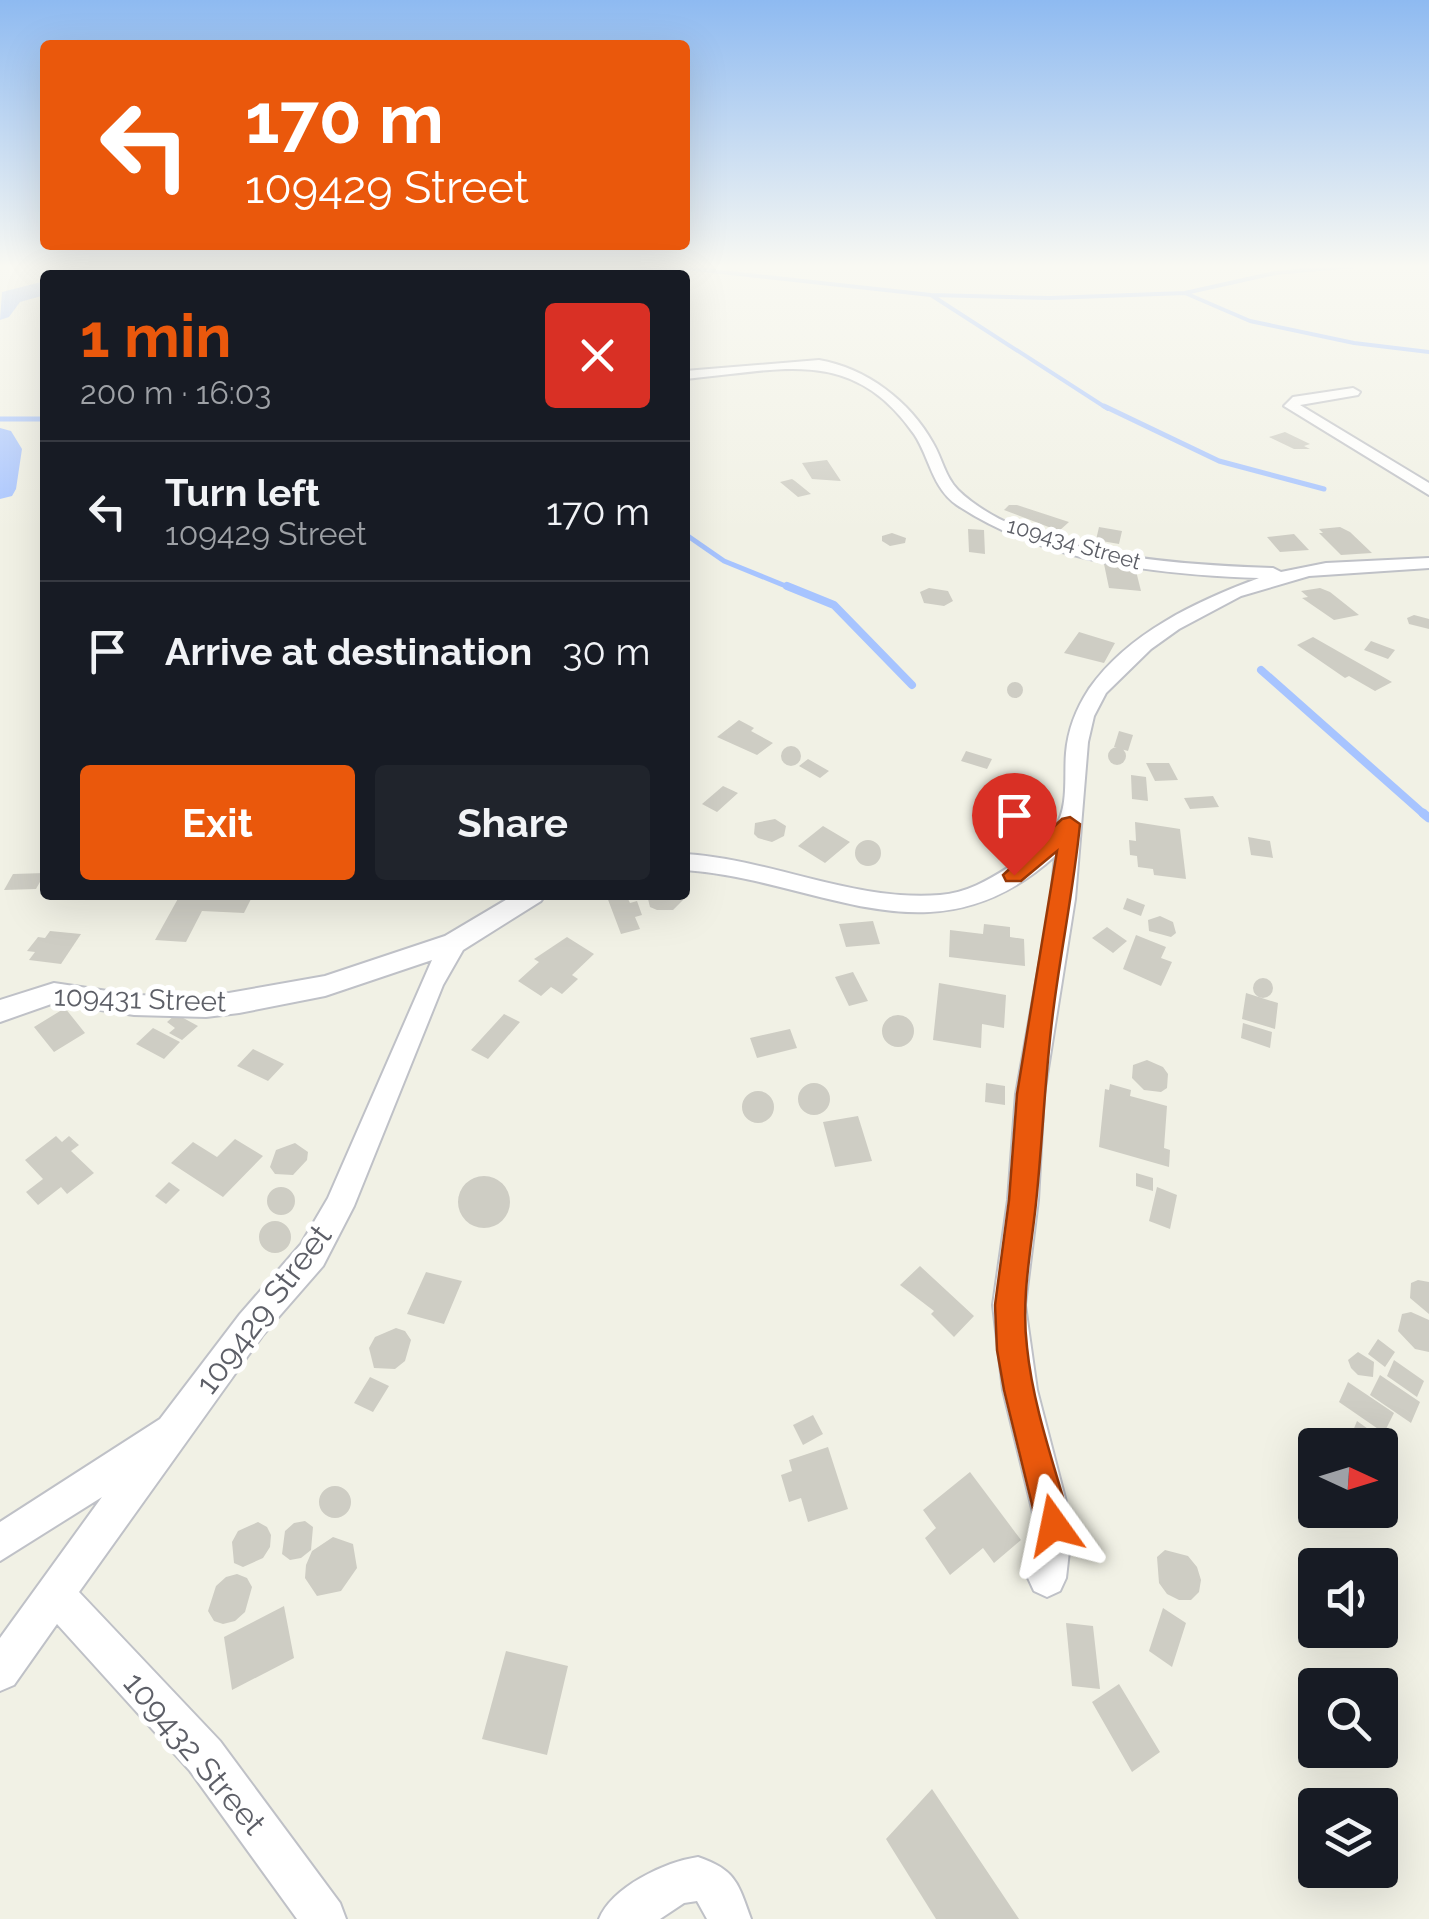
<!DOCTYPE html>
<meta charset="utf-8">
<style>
body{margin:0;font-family:Raleway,sans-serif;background:#20242c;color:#f1f3f6;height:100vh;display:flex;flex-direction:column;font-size:38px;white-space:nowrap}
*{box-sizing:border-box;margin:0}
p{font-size:32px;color:#9ea1a6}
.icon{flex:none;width:55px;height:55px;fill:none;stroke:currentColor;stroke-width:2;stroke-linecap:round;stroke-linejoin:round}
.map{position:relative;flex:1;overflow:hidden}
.sheet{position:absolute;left:40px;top:270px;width:650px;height:630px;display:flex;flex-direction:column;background:#171b24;border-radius:10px;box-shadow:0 10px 40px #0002}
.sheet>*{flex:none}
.hud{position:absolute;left:40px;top:40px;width:650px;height:210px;border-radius:10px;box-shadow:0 10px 40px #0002;background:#ea580c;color:#fff;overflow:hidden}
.needle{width:65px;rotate:94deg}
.tools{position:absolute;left:1298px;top:1428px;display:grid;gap:20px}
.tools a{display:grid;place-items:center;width:100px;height:100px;border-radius:10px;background:#171b24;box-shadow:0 10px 40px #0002;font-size:50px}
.pin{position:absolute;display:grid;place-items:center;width:85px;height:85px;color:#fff;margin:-102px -42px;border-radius:50% 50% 50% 0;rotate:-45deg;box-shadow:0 0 10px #0007}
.pin .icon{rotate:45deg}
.me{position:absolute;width:110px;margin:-55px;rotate:348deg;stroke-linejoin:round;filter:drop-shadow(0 0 8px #0008)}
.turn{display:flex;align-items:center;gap:35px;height:210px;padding:0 40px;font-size:45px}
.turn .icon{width:130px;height:130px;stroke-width:2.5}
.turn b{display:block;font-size:70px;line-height:85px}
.round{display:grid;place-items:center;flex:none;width:105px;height:105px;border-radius:10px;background:#20242c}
.head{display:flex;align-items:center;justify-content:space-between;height:170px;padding:0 40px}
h1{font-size:60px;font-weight:700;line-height:75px;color:#ea580c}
.cta{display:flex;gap:20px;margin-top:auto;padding:20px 40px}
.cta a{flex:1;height:115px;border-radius:10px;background:#ea580c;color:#fff;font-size:40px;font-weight:700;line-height:115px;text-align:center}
.cta a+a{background:#20242c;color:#f1f3f6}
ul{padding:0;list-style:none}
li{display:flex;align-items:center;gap:30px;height:140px;padding:0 40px;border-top:2px solid #363941}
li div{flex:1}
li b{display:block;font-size:38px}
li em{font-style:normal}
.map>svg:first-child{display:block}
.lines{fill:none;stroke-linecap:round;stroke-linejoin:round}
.stream-far3{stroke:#a7c4ff;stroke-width:4}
.stream-far2{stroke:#a7c4ff;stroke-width:5}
.stream-far1{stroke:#a7c4ff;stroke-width:8}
.stream{stroke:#a7c4ff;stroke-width:9}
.river{fill:#a7c4ff;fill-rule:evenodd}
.building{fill:#cecdc4}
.minor-casing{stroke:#bfc1c7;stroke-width:4}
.minor{fill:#fff;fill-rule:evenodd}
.route{fill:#ea580c;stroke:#983908;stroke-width:2.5}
.labels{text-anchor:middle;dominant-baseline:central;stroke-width:10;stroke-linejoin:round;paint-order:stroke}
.far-street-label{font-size:22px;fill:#5d5f67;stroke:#fff}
.street-label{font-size:28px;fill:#5d5f67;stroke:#fff}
.near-street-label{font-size:32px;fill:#5d5f67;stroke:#fff}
</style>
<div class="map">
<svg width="1429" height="1919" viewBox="0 0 1429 1919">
<rect width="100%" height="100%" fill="#f1f1e5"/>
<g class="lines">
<path class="stream-far3" d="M612,275l35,-7h38l246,27 119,3 135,-5 90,-20 90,-8
M1185,293l65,28 104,22 75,9
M931,295l177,114"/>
<path class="stream-far2" d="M1104,406l115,55 105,28
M0,419h45
M685,534l39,27 69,28"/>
<path class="stream-far1" d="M787,586l47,19 78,80
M1261,670l165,146"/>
<path class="stream" d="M1423,813l6,5"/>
<path class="river" d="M461,265h24l-7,10h-24z
M45,281v14l-25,7 -11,15 -9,3 2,-28z
M0,428l11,3 11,18 -6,40 -4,7 -12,3z"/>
</g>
<path class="building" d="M1285,432l25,12 -6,2 6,3h-16l-25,-12z
M827,460l14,21 -29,-2 -10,-16z
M792,479l3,2 16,13 -13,3 -18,-15z
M1009,505h8l52,17 -10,9 -55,-21z
M1099,527l23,4 -3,13 -23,-4z
M1340,527l10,5 22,21 -31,2 -22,-22h4l-4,-4z
M968,529l16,1 1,24 -16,-2z
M892,533l14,5 -1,5 -15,3 -8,-5v-5z
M1294,534l15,16 -29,2 -13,-15z
M1104,564l31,3 6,24 -32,-3z
M929,588l19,3 5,10 -9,5 -20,-3 -4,-11z
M1320,588l10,4 29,23 -25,5 -32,-22 6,-1 -7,-6z
M1414,615l15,4v10l-20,-5 -2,-6z
M1079,632l36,11 -11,20 -40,-10z
M1313,637l79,45 -17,9 -26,-15 -4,2 -48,-33z
M1371,641l24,9 -7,9 -24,-9z
M1007 690a8 8 0 1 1 16 0a8 8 0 1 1-16 0Z
M739,720l15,8 -3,3 22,12 -16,12 -40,-18z
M1119,731l14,4 -5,16 -14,-4z
M781 756a10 10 0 1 1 20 0a10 10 0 1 1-20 0Z
M1108 756a9 9 0 1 1 18 0a9 9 0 1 1-18 0Z
M966,751l26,8 -5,10 -26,-8z
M808,759l21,12 -9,7 -21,-12z
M1146,763h23l9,17 -23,1z
M1131,775l15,2 2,24 -16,-2z
M723,786l15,7 -21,19 -15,-8z
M1213,796l6,11 -29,2 -6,-11z
M775,819l11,7 -2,10 -12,6 -14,-4 -4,-4 1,-11z
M1135,822l45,7 6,50 -32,-4 -1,-6 -15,-2 -1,-11 -7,-1 -1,-15 7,1z
M823,826l27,16 -25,21 -27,-17z
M1248,837l22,4 3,17 -22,-3z
M855 853a13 13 0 1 1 26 0a13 13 0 1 1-26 0Z
M45,873l-9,16 -32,1 9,-16z
M180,895h73l-9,18 -42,-2 -16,31 -31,-2z
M626,895l4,8 7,-2 5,14 -7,2 5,12 -19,5 -14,-37z
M647,895h36v5l-10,10h-16l-7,-3z
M1127,898l18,7 -4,11 -18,-7z
M1160,916l13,6 3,11 -5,4 -22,-6 -1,-11z
M873,921l7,23 -34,3 -7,-23z
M984,924l26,3v10l14,2 1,27 -76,-9 1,-27 33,4z
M1107,927l20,14 -14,12 -21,-15z
M50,931l31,3 -20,30 -32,-4 6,-8 -8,-1 11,-14 7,1z
M1136,935l30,12 -5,11 11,4 -11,24 -38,-17z
M567,937l27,17 -22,21 6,4 -16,15 -11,-7 -10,9 -23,-15 21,-19 -5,-3z
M853,972l15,29 -19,5 -14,-29z
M1253 988a10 10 0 1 1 20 0a10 10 0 1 1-20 0Z
M939,983l67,12 -2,33 -22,-4 -1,24 -48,-8z
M1246,993l32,10 -3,26 -33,-10z
M65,1008l20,25 -31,19 -20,-25z
M176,1014l22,12 -16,14 -13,-7 6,-5 -8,-6z
M504,1014l16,8 -32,37 -17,-9z
M882 1031a16 16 0 1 1 32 0a16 16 0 1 1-32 0Z
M1243,1023l29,9 -2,16 -29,-10z
M153,1028l27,14 -16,17 -28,-15z
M790,1029l7,19 -40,10 -7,-20z
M253,1049l31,15 -16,17 -31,-15z
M1147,1060l16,7 5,7 -1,14 -6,4 -17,-2 -12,-12 1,-13z
M986,1083l19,3v19l-20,-3z
M798 1099a16 16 0 1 1 32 0a16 16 0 1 1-32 0Z
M1110,1084l21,6 -1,6 37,10 -3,42 6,2 -1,17 -70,-20 6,-58 4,1z
M742 1107a16 16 0 1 1 32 0a16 16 0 1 1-32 0Z
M858,1116l14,45 -37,6 -12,-45z
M56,1136l6,6 7,-6 10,9 -8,6 23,22 -27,21 -6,-7 -23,18 -12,-13 17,-13 -18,-19z
M235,1139l28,17 -40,41 -52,-34 22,-21 24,15z
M295,1143l13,9 -1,8 -14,15 -18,-1 -5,-7 6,-17z
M1136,1173l17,5v13l-17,-5z
M458 1202a26 26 0 1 1 52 0a26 26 0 1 1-52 0Z
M169,1182l11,8 -14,14 -11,-8z
M1157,1187l20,8 -7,34 -21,-8z
M267 1201a14 14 0 1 1 28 0a14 14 0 1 1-28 0Z
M259 1237a16 16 0 1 1 32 0a16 16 0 1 1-32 0Z
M920,1266l54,50 -20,21 -23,-23 3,-3 -34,-26z
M426,1272l36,9 -18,43 -37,-10z
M1418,1280l11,2v32l-19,-16 1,-15z
M1411,1312l18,8v32l-14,-3 -17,-18 4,-17z
M396,1328l9,3 6,9 -6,21 -10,8 -21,-1 -5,-20 6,-11z
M1378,1339l17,13 -10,15 -17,-13z
M1358,1352l16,10 -1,15 -15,-2 -7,-7 -3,-8z
M1394,1360l30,21 -7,16 -30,-21z
M1380,1375l40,27 -9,21 -41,-28z
M370,1377l19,9 -16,26 -19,-9z
M1348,1382l46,31 -10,20 -45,-31z
M813,1415l10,19 -20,11 -10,-20z
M1357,1421l35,25 -9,22 -3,-23 -32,-2z
M828,1447l20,62 -40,13 -7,-24 -12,4 -8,-27 11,-4 -3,-11z
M970,1472l51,68 -27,23 -11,-15 -33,27 -25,-37 11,-10 -13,-18z
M319 1502a16 16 0 1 1 32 0a16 16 0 1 1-32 0Z
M305,1521l8,6 -2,23 -10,8 -11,2 -8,-6 3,-23 9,-8z
M258,1522l9,5 4,8 -1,12 -7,11 -20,9 -9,-4 -2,-21 6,-11z
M333,1537l20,7 4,24 -16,23 -24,5 -12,-18 1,-13 6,-14z
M1165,1550l23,6 9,11 4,13 -2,12 -8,8h-12l-12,-6 -8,-11 -2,-26z
M237,1574l10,4 5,9 -7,25 -10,9 -12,3 -9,-3 -6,-10 8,-25 10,-9z
M284,1606l10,52 -62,32 -8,-53z
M1163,1608l23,15 -14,44 -23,-16z
M1066,1623l27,3 7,63 -28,-3z
M506,1651l62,15 -21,89 -65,-16z
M1119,1684l41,68 -28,20 -40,-70z
M932,1789l87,130h-83l-50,-80z"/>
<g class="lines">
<g class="minor-casing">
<path id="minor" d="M819,360c47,8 91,41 114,83 9,15 12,34 25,47 68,66 225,75 315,78l8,4 45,-9 103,-5v10l-120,8 -68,20 -62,33 -28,20 -45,44 -12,23 -6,26 -13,157 -31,195 -6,106 -13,105 12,85 35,135 -6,53 -6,13 -13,6 -13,-6 -6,-13 8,-53 -33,-135 -10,-85 15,-105 8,-106 35,-195 4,-43c-123,112 -233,24 -370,14v-16c85,5 169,48 255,41 26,-2 47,-14 69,-28 17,-11 36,-23 46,-40 14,-19 9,-52 11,-74 2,-24 10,-44 23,-64 39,-56 108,-88 170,-111 -102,-4 -215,-15 -302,-73 -25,-17 -27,-47 -43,-71 -63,-90 -135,-63 -229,-55v-8z
M1353,388l7,4 -2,3 -58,10 129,78v12l-145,-89 9,-9z
M514,895h31l-4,6 -78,49 -20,35 -89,221 -31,60 -61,70 -183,256 141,149 120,162 6,16h-49l-107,-148 -133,-147 -43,61 -14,6v-53l102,-141 -102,64v-39l160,-103 80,-105 61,-70 27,-46 104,-238 -107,36 -86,17 -33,4 -72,-2 -80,-12 -54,19v-22l54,-17 80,12 72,2 119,-21 120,-40z
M698,1857c38,13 40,26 53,62h-44l-10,-18 -13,2 -24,16h-61c13,-32 65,-57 99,-62z"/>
</g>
<use href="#minor" class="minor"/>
</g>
<linearGradient id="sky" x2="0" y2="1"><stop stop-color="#8ebaf1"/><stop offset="0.5" stop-color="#f9f9f3"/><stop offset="1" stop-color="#f9f9f3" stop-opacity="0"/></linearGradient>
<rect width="1429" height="533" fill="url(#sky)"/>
<path class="route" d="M1070,817l10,7c-6,62 -18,120 -26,181 -9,66 -11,132 -18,198 -5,48 -15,95 -9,144 6,60 28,120 44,178l-5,11 -12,5 -12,-5 -5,-11 -33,-135 -7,-40 -2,-45 14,-105 8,-106 40,-243 -36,30h-15l-3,-6 59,-56z"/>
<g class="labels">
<g class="far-street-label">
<text transform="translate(1074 543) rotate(16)">109434 Street</text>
</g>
<g class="street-label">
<text transform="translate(140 999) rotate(2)">109431 Street</text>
</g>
<g class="near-street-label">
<text transform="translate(263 1309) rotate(-53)">109429 Street</text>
<text transform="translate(195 1753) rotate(50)">109432 Street</text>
</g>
</g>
</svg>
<div class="tools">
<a><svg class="needle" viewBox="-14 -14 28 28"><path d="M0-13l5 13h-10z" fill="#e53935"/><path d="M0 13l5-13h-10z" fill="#9ea1a6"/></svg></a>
<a><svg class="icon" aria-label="sound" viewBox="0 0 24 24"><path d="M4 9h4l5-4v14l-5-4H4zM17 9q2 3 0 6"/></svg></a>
<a><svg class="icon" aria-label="search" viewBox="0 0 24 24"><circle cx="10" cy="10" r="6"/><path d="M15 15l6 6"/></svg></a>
<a><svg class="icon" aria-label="layers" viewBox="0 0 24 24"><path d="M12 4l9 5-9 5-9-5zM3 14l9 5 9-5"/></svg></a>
</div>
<div class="pin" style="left:1014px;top:875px;background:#d93025"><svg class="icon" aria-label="arrive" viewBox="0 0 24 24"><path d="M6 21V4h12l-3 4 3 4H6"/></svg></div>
<svg class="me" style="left:1054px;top:1525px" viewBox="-20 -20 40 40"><path d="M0-17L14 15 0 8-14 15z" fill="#ea580c" stroke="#fff" stroke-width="4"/></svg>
<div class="hud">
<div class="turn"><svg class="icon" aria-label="left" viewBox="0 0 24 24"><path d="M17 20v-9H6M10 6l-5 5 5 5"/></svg><div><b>170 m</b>109429 Street</div></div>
</div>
<section class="sheet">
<div class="head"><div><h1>1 min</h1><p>200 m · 16:03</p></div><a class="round" style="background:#d93025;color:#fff"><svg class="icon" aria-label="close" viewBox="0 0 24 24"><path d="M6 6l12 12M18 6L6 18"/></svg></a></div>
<ul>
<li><svg class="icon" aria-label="left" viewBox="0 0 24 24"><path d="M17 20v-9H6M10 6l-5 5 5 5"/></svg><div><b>Turn left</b><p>109429 Street</p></div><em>170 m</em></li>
<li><svg class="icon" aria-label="arrive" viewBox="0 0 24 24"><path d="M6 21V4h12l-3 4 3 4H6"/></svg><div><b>Arrive at destination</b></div><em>30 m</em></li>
</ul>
<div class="cta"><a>Exit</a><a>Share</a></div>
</section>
</div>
